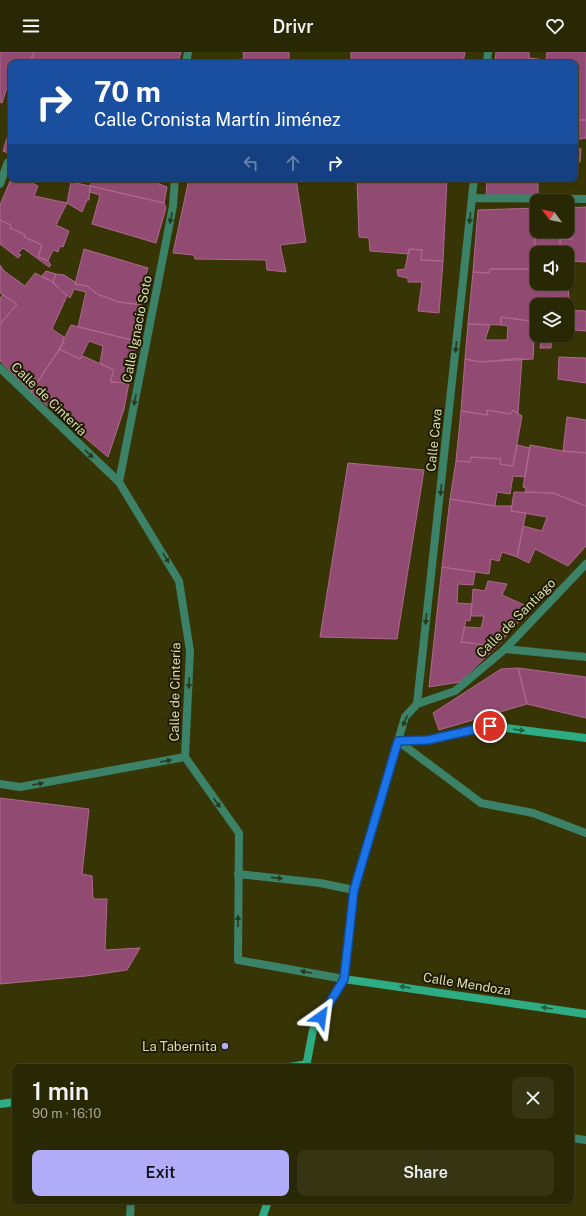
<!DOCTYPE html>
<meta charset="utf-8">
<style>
body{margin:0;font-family:"Public Sans",sans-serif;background:#353413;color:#f1f3f6;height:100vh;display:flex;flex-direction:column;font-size:15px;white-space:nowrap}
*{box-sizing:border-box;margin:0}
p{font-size:13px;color:#a5a69a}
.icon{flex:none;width:22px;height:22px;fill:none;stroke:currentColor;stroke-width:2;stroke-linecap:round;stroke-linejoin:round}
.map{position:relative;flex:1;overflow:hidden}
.side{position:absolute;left:12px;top:1012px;width:562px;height:140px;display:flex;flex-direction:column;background:#292804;border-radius:8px;box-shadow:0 1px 3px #0004,0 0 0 1px #454426}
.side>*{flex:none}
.banner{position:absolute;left:8px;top:8px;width:570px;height:122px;border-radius:8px;box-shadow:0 1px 3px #0004,0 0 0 1px #454426;background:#1a4fa0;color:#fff;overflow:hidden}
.needle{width:26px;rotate:302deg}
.buttons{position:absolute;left:530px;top:142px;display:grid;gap:8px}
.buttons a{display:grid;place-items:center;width:44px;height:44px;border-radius:8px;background:#292804;box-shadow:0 1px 3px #0004,0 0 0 1px #454426;font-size:20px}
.pin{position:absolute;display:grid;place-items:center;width:34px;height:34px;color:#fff;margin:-17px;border:2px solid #fff;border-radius:50%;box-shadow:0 1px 4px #0007}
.me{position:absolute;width:44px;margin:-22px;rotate:31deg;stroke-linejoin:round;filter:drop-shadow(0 0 3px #0008)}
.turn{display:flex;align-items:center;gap:14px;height:84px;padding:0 20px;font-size:18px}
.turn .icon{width:52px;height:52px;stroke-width:2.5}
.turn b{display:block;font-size:28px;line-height:34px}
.lanes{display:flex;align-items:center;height:38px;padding:0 20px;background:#0003;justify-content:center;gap:20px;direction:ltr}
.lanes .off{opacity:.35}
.round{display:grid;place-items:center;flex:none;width:42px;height:42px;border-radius:8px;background:#353413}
.head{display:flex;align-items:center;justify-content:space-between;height:68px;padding:0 20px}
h1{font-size:24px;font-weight:600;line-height:30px}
.button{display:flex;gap:8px;margin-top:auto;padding:8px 20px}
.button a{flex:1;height:46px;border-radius:8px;background:#b2adf9;color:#111;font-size:16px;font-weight:600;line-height:46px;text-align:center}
.button a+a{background:#353413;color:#f1f3f6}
header{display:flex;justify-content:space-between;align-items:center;height:52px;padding:0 20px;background:#292804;font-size:18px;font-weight:600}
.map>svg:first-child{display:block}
.building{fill:#914b72;stroke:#b1678f}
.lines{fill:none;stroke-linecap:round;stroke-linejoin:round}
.lane{stroke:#3b8268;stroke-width:8}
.street{stroke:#3b8268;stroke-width:8}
.secondary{stroke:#2ead85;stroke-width:8}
.oneway{fill:#273b1f}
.oneway2{fill:#255d3c}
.route-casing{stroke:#114b97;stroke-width:10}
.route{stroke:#1a73e8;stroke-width:7}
.poi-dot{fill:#b2adf9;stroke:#1e1c00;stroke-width:1.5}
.labels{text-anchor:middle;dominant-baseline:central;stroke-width:4;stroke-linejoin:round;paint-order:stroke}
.street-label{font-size:13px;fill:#dcdbb3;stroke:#1e1c00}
.poi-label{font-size:13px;fill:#dcdbb3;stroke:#1e1c00;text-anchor:end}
</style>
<header><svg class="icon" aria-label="menu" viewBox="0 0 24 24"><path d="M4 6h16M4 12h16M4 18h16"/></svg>Drivr<svg class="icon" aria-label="heart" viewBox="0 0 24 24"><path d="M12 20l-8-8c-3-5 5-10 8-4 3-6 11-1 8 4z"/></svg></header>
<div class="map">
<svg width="586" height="1164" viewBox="0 0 586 1164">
<rect width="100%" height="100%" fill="#373506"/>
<path class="building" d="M0,0h34l-4,11h-19v24h-4l-5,16 -2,-1z
M34,0h147l-3,11h-148z
M243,0h46v11h-93l48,-4z
M351,0h114l-2,11h-112z
M496,0h33v6l17,2 1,-8h39v68h-11v-57h-80z
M575,68h11v18l-11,2z
M11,73v29l-8,-3z
M575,96l6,1 -1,13 -5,-1z
M11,127h13l14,7 -4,10 33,7 -11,22 13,6 -6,16 -3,-1 -2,6 -5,-2 -5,11 -10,-4 4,-12 -18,-8 2,-2 -16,-7 1,-3 -11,-5v-15z
M92,127h55l20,8 -3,16 -74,-17z
M189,127h107l10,63 -26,3 6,27 -19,-2 -1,-10 -71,-1 -1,-4 -21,-2z
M357,127h90l-4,82 -22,-1 1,-10 -13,-1v5l-39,-3 -1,-13 -10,-1z
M487,127h51v17h-52z
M71,130l19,4 -1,14h-2l-5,12 -15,-9z
M90,134l74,17 2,5 -10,35 -64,-19 8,-29 -10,-3z
M586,155v55l-19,-1v-8h-7v-14h12v-15l-5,-1v-15z
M537,156l-4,61h-43l-1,4 -16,-1 5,-62z
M0,168l11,5 -1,3 16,7 -2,2 18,8 -4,12 10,4 3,4 -2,2 -26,-19 -5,5 3,2 -3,3 -18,-14z
M537,171v8h30v-8l5,1v15h-12v14h-23v27h-6z
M84,197l64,19 -12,36 -17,-2 -22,-8 -10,-8 -12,-2z
M409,197l13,1 -1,10 22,1 -4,52 -21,-2 4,-29h-14v-4l-10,-2 -1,-6 8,-1z
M0,213l4,6 21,15 10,-13 18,9 14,14 -15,33 12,8 -1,7 -32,48 -31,-31v-37l17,-20 -17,-11z
M490,217h43l-2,11h6v3h30l1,-2 1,18 -16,-2v8h-16v17l-36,-5v8l-33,-1 5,-52 16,1z
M46,219l10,3 -3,8 -11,-6z
M56,222l8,1 11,7v2l12,2 10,8 22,8 23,3 -6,36 -58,-14 8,-35 -12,-3 -4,9 -17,-15z
M3,243l14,9 -17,20v-26z
M568,258l18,1v20l-11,-1v-4l-8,-1z
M501,265l36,5v13h15l-1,13h-11l1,-6 -7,-1 -1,18 -53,3 -15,-3 3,-35 22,1 -5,15h22l1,-14 -7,-1z
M71,273l65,16 -7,42 -19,-1 4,-12 -14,-7 3,-17 -14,-5 -9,18 -21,-10z
M59,297l21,10 3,-3 31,14 -4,12 19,1 -5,26 -16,48 -77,-65z
M559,305l27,1v25l-28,-4z
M522,306l-4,56 -5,-4 -3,4 -23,-4v5l-26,-4 4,-52 15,3z
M487,358l23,4 3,-4 9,6 -9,50 -13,-2 1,-5 -30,-2 -1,5 -14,-1 5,-50 26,4z
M567,365l19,3v33l-23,-2z
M517,393l13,3 -5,29 -12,-1 -3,18 -13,-2 -2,14 -45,-7 6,-38 14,1 1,-5 30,2 -1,5 13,2z
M530,393l33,6 23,2v53l-33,-13 -28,-1 1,-4 -3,-1z
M348,411l76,7 -27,169 -77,-2z
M514,440l39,1 33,13v40l-18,20 -33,-17 -6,14 -12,-6 6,-31 19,5 5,-14 -36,-6z
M450,447l45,7h17l-1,5 15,2 -9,44 -15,-5 -3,9 -8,-2 -2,15 -47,-7z
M442,515l33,5 -2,13 -15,-1 -1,19 15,1 -2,17 -4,-1 -5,22 36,4 -37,36 -31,5z
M488,529l19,3 -5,11 29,13 -34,38 -36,-4 4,-15 16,1 3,-12h-13l2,-27 12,2z
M518,616l9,36 -88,26 -6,-17 68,-44z
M518,616l68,9v41l-59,-14z
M0,746l89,11 -7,65 10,2 1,23h14l-2,51 35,-2 -13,22 -41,6 -86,8z"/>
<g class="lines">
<path class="lane" d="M238,822l82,9 34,7
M130,1164l1,-15"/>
<path class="street" d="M186,11l2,-11
M487,11l1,-11
M0,132l8,-22
M472,146l114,1
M0,316l119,114 60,99 11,70 -5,106 54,76 -1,127 106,19
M119,430l54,-276 2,-27
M505,597l81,8
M417,652l57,-525
M417,652l-12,13 -7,24 83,62 52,10 53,20
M417,652l38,-13 50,-42 81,-85
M0,732l20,3 165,-30
M571,1086l15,2"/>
<path class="secondary" d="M344,927l242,35
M290,1015l17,-3
M306,1015l7,-37 31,-51 10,-89 44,-149 30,-1 62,-14 96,12
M0,1052l15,-2
M263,1164l5,-15"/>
</g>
<defs><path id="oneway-solid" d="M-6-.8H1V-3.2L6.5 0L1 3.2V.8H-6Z"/></defs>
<g class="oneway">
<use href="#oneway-solid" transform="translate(171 166) rotate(101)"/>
<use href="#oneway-solid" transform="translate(470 166) rotate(96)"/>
<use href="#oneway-solid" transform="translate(456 295) rotate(96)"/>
<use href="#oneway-solid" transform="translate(135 348) rotate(101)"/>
<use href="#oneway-solid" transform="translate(89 402) rotate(44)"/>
<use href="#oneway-solid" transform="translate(441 438) rotate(96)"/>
<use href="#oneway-solid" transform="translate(166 506) rotate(59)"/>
<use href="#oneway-solid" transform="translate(426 567) rotate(96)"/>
<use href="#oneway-solid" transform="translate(189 631) rotate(93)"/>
<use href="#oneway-solid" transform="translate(405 669) rotate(113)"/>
<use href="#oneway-solid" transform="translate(166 709) rotate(-10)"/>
<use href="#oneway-solid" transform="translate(38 732) rotate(-10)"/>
<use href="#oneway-solid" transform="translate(217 751) rotate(55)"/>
<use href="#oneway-solid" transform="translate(277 826) rotate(6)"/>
<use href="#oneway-solid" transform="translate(238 869) rotate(-90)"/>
<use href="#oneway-solid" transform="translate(306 920) rotate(-170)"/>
</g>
<g class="oneway2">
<use href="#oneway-solid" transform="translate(519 678) rotate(7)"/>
<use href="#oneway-solid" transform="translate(405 935) rotate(-171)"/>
<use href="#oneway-solid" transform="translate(547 956) rotate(-171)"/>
</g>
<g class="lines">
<g class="route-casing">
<path id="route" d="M321,965l23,-38 10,-89 44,-149 30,-1 62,-14"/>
</g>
<use href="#route" class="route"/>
</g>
<circle class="poi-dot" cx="225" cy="994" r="4"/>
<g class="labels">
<g class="street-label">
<text transform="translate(137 277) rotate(-79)">Calle Ignacio Soto</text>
<text transform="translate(49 347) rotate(44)">Calle de Cintería</text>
<text transform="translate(434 388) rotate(-84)">Calle Cava</text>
<text transform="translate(516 566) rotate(-45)">Calle de Santiago</text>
<text transform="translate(175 640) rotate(-89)">Calle de Cintería</text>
<text transform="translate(467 932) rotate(9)">Calle Mendoza</text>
</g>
<g class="poi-label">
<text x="217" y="994">La Tabernita</text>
</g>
</g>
</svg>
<div class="buttons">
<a><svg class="needle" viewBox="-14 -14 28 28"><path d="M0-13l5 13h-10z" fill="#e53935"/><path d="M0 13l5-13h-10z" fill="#a5a69a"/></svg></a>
<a><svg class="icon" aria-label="sound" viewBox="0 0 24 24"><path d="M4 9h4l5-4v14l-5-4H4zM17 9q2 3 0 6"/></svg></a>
<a><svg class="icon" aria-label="layers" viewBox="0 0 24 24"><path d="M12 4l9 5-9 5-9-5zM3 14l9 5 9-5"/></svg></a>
</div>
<div class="pin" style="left:490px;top:674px;background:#d93025"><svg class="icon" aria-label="arrive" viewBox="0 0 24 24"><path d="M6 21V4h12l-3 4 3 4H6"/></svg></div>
<svg class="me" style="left:321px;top:965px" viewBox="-20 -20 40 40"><path d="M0-17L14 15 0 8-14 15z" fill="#1a73e8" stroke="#fff" stroke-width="4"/></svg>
<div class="banner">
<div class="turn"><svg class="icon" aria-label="right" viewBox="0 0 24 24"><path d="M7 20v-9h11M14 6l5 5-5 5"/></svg><div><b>70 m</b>Calle Cronista Martín Jiménez</div></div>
<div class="lanes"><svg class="icon off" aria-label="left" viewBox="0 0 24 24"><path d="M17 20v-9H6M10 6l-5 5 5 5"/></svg><svg class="icon off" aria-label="ahead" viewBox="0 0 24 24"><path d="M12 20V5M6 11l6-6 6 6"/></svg><svg class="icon" aria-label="right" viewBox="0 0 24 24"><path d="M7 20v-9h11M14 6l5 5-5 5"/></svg></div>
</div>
<section class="side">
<div class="head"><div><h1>1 min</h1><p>90 m · 16:10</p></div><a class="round"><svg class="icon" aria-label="close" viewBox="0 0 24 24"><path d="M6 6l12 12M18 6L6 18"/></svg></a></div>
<div class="button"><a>Exit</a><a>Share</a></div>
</section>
</div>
